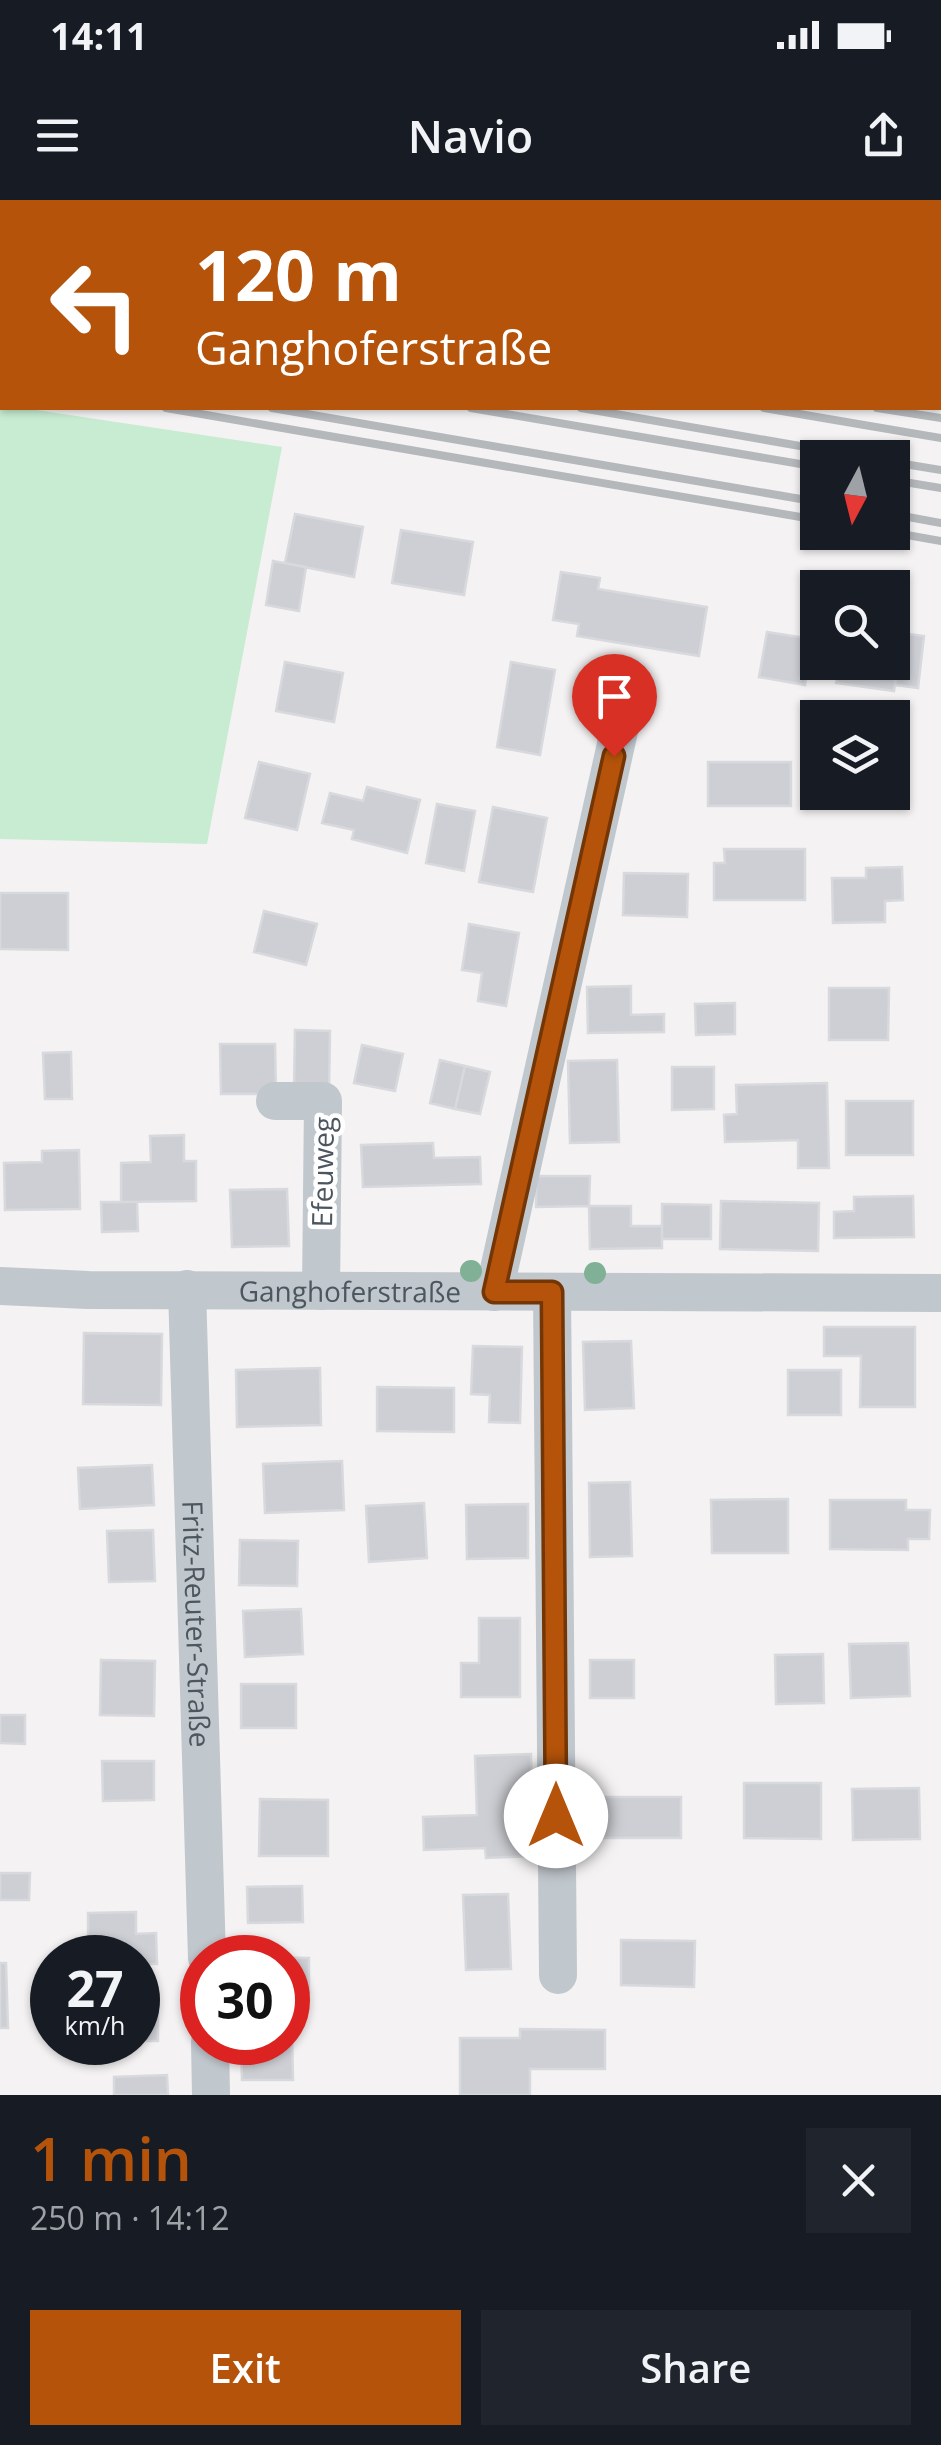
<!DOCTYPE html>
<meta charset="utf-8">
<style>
body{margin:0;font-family:"Open Sans",sans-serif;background:#20242c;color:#f1f3f6;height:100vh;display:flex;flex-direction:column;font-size:38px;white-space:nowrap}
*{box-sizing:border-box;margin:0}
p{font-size:32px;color:#9ea1a6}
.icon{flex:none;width:55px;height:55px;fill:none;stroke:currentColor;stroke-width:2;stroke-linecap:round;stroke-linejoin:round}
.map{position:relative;height:1895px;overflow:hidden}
.side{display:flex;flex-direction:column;background:#171b24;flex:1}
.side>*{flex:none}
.hud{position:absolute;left:0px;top:0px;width:942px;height:210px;box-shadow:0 2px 8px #0004;background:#b45309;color:#fff;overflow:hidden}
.needle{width:65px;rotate:187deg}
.fabs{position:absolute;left:800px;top:240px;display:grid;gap:20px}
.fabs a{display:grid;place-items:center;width:110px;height:110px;border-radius:0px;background:#171b24;box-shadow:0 2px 8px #0004;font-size:50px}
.speed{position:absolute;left:30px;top:1735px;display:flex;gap:20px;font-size:50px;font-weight:700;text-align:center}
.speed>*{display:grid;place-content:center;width:130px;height:130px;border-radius:50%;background:#171b24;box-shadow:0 2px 8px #0004;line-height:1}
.speed small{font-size:25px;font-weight:400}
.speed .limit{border:15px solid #d22;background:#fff;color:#111}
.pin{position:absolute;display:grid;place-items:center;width:85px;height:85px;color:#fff;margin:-102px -42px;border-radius:50% 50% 50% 0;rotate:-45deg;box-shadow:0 0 10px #0007}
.pin .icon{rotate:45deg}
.me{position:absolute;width:110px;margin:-55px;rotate:0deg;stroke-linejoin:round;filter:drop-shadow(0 0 8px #0008)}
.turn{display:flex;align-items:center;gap:35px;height:210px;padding:0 30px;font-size:45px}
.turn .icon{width:130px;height:130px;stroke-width:2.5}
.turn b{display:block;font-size:70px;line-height:85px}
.round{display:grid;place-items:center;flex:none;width:105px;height:105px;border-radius:0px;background:#20242c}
.overview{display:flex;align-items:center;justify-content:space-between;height:170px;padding:0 30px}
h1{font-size:60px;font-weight:600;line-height:75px;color:#b45309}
.cta{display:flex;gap:20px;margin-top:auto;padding:20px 30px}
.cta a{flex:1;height:115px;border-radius:0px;background:#b45309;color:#fff;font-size:40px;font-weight:600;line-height:115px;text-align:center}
.cta a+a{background:#20242c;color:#f1f3f6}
.status{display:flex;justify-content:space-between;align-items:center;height:70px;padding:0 50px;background:#171b24;direction:ltr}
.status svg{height:28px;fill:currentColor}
header{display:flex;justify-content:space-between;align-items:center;height:130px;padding:0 30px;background:#171b24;font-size:45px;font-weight:600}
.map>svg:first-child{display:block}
.green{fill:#c7ecd2}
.building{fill:#cdcfd4;stroke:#d7d9dd;stroke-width:2.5}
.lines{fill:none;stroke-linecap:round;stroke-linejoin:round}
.minor{stroke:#c0c7cd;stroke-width:38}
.rail{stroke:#b5b8bb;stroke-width:8}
.tree{fill:#80b095}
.route-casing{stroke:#753606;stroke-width:25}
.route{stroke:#b45309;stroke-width:18}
.labels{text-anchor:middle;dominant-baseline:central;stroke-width:9;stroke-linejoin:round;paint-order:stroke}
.street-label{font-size:28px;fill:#4c565e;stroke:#fff}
</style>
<div class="status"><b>14:11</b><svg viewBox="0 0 49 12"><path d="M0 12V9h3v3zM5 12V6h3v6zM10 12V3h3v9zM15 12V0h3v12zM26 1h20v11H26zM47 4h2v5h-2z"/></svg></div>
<header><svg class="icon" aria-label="menu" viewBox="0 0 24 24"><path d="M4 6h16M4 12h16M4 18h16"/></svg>Navio<svg class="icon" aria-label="share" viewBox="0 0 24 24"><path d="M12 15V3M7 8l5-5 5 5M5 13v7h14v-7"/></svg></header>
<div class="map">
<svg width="941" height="1895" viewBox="0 0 941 1895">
<rect width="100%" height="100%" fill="#f4f2f3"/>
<path class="green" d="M0,204l2,4h21l259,39 -75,397 -207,-5z"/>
<path class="building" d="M295,314l68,13 -9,50 -69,-14z
M401,330l72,12 -9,53 -72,-12z
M273,361l33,6 -7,44 -33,-6z
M561,372l39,6 -2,11 109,18 -8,49 -122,-20 2,-12 -26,-4z
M767,432l45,7 -7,46 -46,-8z
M892,432l9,1 -7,58 -58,-8 3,-21h53z
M901,433l23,3 -6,52 -23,-3z
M285,462l58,11 -9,49 -58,-11z
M511,462l44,8 -15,85 -43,-8z
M259,562l51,12 -13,56 -52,-12z
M708,562h83v44h-83z
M367,587l53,13 -13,53 -55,-14 2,-9 -32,-7 8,-30 33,8z
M437,604l38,7 -11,60 -38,-8z
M493,607l54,11 -14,74 -54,-10z
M724,649h81v51h-91v-37h11z
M902,667l1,33 -18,1v21l-52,1 -1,-45h34v-10z
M624,673l64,1 -1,43 -64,-2z
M0,693h68v57l-68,-1z
M264,711l53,13 -11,41 -52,-13z
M469,724l50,9 -13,73 -28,-5 4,-28 -20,-3z
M631,786v29l33,-1v18l-76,1 -1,-46z
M829,788h60l-1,52h-59z
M735,803v31l-39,1 -1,-31z
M295,830l35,1 -1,58 -35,-1z
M220,844h55l1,50h-55z
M362,845l41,9 -8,37 -41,-8z
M71,852l1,47h-27l-2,-46z
M440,860l25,6 -10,43 -25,-6z
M617,860l2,82 -49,1 -2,-82z
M465,866l25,6 -10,42 -25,-5z
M672,867h42v42l-42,1z
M827,883l2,85h-31v-28l-73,2 -1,-27 13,-1 -1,-29z
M846,901h67v54h-67z
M184,935v26h12v40l-75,1v-39l30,-1 -1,-26z
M433,943l1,15 46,-1 1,27 -118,3 -2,-42z
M79,950l1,59 -75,1 -1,-47 38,-1v-11z
M536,976h54l-1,30 -53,1z
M287,989l2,57 -57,1 -2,-57z
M913,996l1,41 -80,1v-26l20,-1v-14z
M721,1001l98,2 -1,48 -98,-2z
M101,1002h36l1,29 -36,1z
M662,1004l49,1v34h-49z
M589,1006h42v20h31v22l-72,1z
M824,1127h91v80h-55l1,-51h-37z
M84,1133l78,1 -1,71 -78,-1z
M631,1141l3,67 -49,2 -2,-68z
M473,1146l49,1 -2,76 -31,-1 1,-27 -19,-1z
M320,1168l1,57 -84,2 -1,-57z
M788,1170h53v45h-53z
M377,1187l77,1v44l-77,-1z
M342,1261l2,49 -79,3 -2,-49z
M152,1265l2,40 -74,4 -2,-41z
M630,1282l2,74 -42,1 -1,-74z
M788,1299v54h-76l-1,-53z
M830,1300h76v10h24l-1,29h-21v11l-78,-1z
M424,1303l3,55 -58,4 -3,-56z
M528,1304v54l-61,1 -1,-54z
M153,1330l2,51 -46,1 -2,-51z
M240,1340l58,1 -1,45 -58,-1z
M301,1409l2,45 -58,3 -2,-46z
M479,1418h41v79h-59v-34h18z
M908,1443l2,53 -59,2 -2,-54z
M823,1454l1,49 -48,1 -1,-49z
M101,1460l54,1 -1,55 -54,-1z
M590,1460h44v38h-44z
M241,1484h55v44h-55z
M0,1515h25v29l-25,-1z
M531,1554l3,102 -48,2 -1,-10 -61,2 -1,-33 54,-2 -2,-59z
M102,1561h52v39l-51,1z
M744,1583h77v56l-77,-1z
M919,1588l1,51 -67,1 -1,-51z
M592,1597h89v41h-88z
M260,1599l68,1v56h-69z
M0,1673h30l-1,27h-29z
M302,1686l1,36 -55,1 -1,-36z
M508,1694l3,75 -45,1 -3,-75z
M136,1712v22l20,-1 1,31h-19v-6h-50v-45z
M621,1740l74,1 -1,46 -73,-2z
M242,1757l67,1v35h-21v-35z
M0,1763h6l2,65h-8z
M138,1790l2,19 18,1v31h-20z
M520,1829l85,1v39h-75v26h-70v-57h60z
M288,1830h4l1,50h-51l-1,-38h47z
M167,1875l1,20h-54v-18z"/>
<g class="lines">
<g class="minor">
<path d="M275,901h48l-2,190"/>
<path id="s1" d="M0,1086l88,4 853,3"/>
<path id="s2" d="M187,1089l20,669"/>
<path d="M494,1092l133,-597"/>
<path d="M552,1092l6,683"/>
<path d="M210,1842l1,53"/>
</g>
<path class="rail" d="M0,54l2,1
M0,76l2,1
M0,107h2
M0,126l2,1
M0,161h2
M0,179h2
M166,208l652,112
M272,208l546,94
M471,208l347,59
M581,208l288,50
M764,208l177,30
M877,208l64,10
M892,262l49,8
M892,280l49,8
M892,314l49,9
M890,332l51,9"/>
</g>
<g class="tree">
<circle cx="471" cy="1071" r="11"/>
<circle cx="595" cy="1073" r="11"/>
</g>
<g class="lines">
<g class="route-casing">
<path id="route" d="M556,1616l-4,-524h-58l120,-536"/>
</g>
<use href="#route" class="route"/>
</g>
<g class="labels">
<g class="street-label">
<text transform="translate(322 972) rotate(-89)">Efeuweg</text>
<text stroke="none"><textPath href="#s1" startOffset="350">Ganghoferstraße</textPath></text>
<text stroke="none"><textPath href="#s2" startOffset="335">Fritz-Reuter-Straße</textPath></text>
</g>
</g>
</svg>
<div class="fabs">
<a><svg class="needle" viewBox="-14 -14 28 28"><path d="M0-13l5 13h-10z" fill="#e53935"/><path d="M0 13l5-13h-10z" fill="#9ea1a6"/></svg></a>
<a><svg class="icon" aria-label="search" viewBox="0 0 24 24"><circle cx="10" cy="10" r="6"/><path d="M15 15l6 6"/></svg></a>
<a><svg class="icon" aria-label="layers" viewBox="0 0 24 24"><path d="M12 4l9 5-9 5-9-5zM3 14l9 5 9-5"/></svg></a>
</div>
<div class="speed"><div>27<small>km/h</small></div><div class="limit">30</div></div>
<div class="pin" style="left:614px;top:556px;background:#d93025"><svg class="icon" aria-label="arrive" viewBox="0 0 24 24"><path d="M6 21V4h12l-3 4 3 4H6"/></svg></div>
<svg class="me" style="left:556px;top:1616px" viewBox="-20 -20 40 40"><circle r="19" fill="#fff"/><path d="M0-13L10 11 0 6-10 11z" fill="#b45309"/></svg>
<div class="hud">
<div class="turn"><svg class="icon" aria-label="left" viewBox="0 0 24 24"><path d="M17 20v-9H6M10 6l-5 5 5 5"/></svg><div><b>120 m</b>Ganghoferstraße</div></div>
</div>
</div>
<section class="side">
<div class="overview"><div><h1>1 min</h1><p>250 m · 14:12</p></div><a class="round"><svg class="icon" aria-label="close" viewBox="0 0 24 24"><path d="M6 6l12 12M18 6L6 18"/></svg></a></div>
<div class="cta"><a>Exit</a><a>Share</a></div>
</section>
